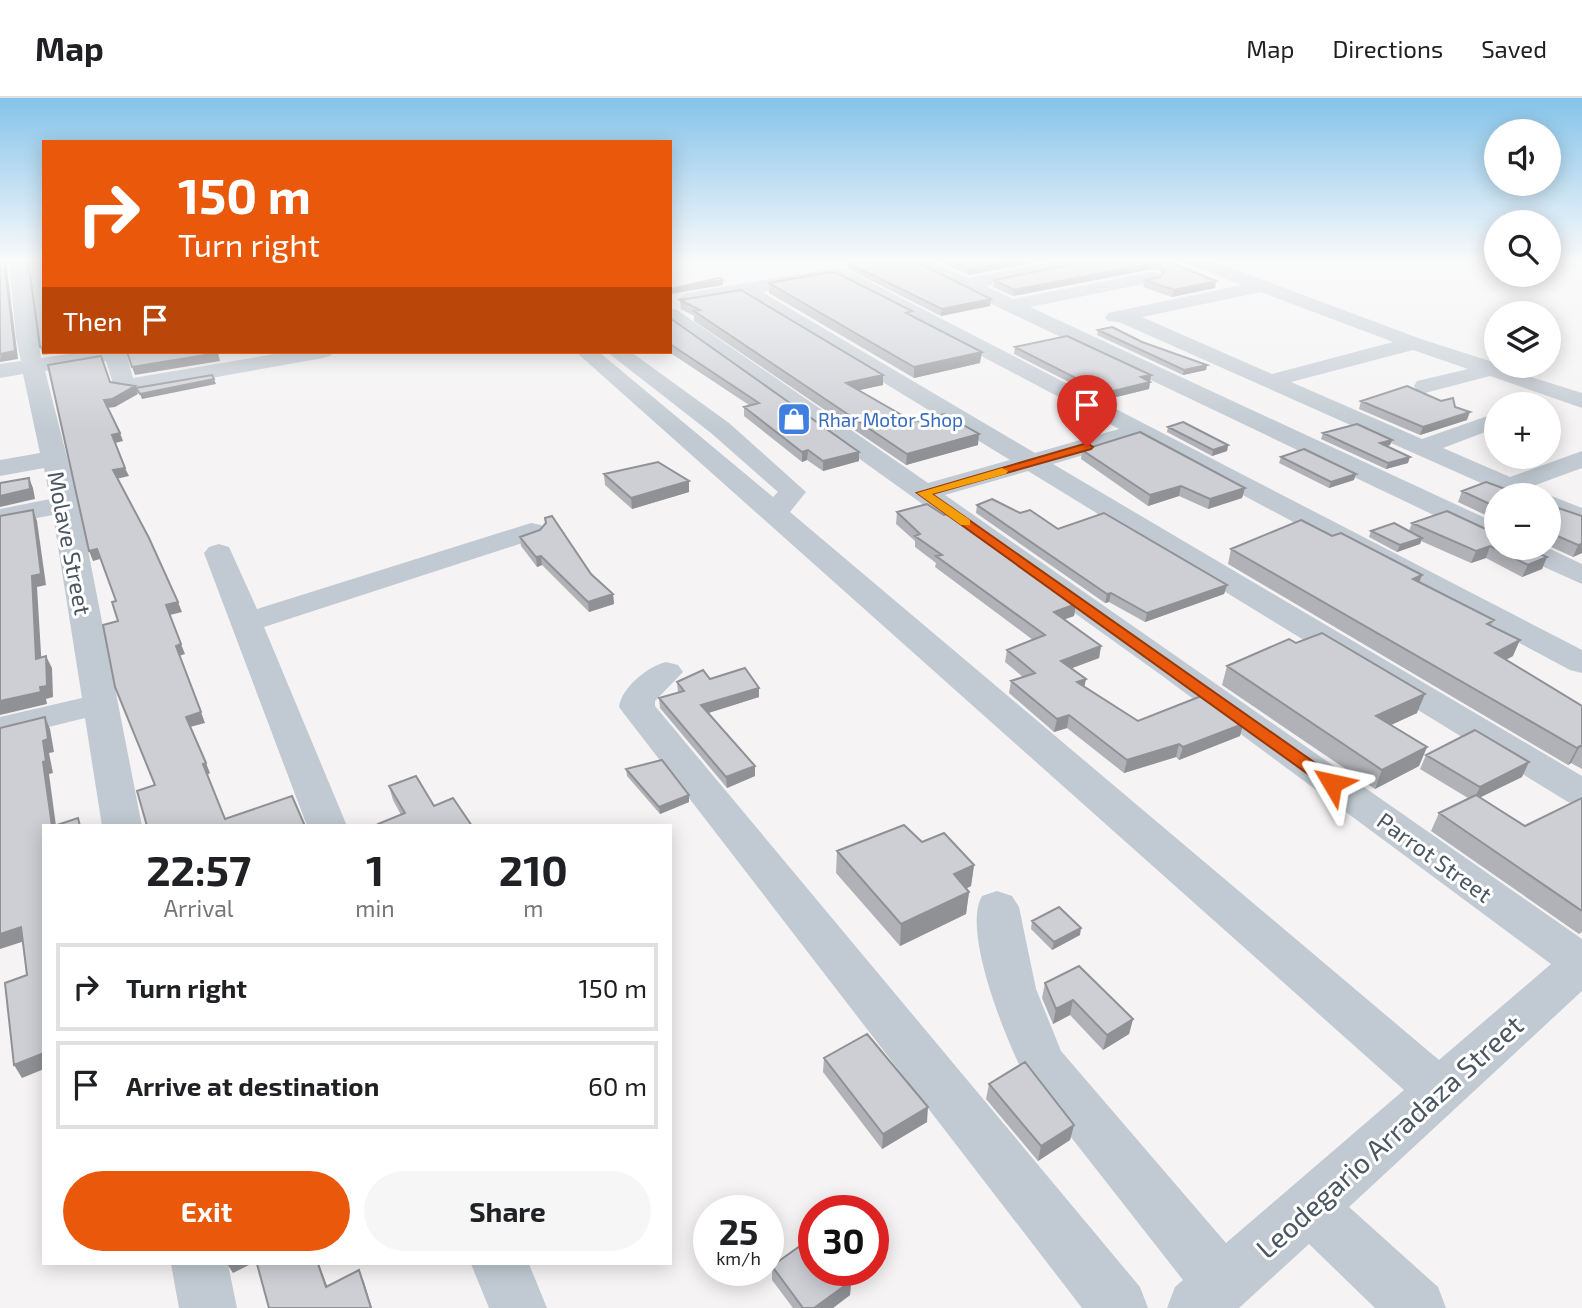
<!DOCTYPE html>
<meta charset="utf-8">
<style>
body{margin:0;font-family:"Exo 2",sans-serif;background:#f6f6f6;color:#202124;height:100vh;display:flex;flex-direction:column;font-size:26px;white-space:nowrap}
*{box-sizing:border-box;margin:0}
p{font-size:23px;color:#757577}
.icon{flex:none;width:38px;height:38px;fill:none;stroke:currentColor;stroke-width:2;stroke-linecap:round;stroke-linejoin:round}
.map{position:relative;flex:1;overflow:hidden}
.side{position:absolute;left:42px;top:726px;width:630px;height:441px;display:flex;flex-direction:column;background:#fff;border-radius:0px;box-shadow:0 4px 18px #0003}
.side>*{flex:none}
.guide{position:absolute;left:42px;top:42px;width:630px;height:214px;border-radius:0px;box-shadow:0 4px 18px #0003;background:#ea580c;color:#fff;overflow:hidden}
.fabs{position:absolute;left:1484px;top:21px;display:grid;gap:14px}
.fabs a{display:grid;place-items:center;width:77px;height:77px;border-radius:50%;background:#fff;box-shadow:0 4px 18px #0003;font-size:35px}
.speed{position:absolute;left:693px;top:1097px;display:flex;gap:14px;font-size:35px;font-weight:700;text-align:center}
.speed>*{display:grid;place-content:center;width:91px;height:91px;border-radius:50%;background:#fff;box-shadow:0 4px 18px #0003;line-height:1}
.speed small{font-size:18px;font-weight:400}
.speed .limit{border:10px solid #d22;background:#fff;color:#111}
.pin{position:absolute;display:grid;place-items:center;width:60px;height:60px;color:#fff;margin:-72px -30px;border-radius:50% 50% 50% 0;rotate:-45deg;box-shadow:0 0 7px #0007}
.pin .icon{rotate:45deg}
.me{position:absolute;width:77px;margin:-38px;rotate:306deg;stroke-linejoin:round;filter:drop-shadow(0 0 5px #0008)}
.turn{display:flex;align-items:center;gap:24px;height:147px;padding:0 21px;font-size:32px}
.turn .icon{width:91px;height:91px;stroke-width:2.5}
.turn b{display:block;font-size:49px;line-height:60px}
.then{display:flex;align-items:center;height:66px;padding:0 21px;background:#0003;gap:14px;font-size:26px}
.eta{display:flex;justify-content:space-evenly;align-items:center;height:119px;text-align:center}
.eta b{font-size:42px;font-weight:700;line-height:49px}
.button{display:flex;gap:14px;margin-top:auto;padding:14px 21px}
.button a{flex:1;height:80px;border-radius:42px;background:#ea580c;color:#fff;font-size:28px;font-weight:700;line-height:80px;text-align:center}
.button a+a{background:#f6f6f6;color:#202124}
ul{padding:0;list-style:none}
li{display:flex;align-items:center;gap:21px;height:88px;margin:0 14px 10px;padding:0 7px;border:4px solid #e0e0e0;border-radius:0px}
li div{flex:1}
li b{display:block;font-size:26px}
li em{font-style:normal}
header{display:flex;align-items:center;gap:42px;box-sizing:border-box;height:98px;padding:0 35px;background:#fff;border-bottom:2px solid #e0e0e0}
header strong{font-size:33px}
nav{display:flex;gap:38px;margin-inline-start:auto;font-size:24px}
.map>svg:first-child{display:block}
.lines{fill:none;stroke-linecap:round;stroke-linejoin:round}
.minor{fill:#c1cad2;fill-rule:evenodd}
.wall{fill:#b0b2b7}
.shaded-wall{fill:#909195}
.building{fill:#cdcfd5;stroke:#909195;stroke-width:2}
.route{fill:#ea580c;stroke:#983908;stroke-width:2}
.slow{fill:#f59e0b}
.labels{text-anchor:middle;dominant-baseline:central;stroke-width:6;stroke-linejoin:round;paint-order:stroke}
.far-shop-label{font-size:19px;fill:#366cbe;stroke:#fff;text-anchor:start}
.street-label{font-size:23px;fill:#4a5661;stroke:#fff}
.near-street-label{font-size:28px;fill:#4a5661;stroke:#fff}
</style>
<header>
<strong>Map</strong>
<nav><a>Map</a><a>Directions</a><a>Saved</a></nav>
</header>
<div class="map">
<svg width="1582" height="1210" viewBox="0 0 1582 1210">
<rect width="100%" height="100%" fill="#f5f3f3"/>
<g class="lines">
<path class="minor" d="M9,162h18l14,98 42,-6h43l7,26 154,-26h47l-4,4 -7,2 -191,34 -18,-5 -8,-26 -61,10 34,133 63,322h-40l-17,-108 -85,21v-22l82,-19 -29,-183 -53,10v-16l50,-10 -6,-31 -44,8v-16l40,-7 -17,-79 -23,4v-14l21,-3 -5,-23z
M906,162h23l39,18 95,-18h38l-9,5 -107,21 28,13 139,-27 6,1 3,4 -3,4 -128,26 466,216v19l-10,-2 -528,-252z
M1184,162h26l211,79 75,24v3l86,27v15l-92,-32 -65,17 -8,-2 -3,-5 3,-5 51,-12 -55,-19 -122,32 131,57 74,-26v15l-53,20 67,29 72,-26v17l-49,18 10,9h-35l-389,-173 -11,-1 -3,-4 3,-4 134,-28 -55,-21zM1261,194l132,50 -121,32 -130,-57z
M830,171l21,3 731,378v23l-12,-3 -432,-231 -85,25 529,312v30l-14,-4 -540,-331 -83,24 637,444v52l-233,216 89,80 8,21h-71l-66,-64 -70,64h-72l8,-21 8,-7 -156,-199c-19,-37 -66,-149 -45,-185l15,-5 15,5 7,11 17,82 25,62 165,192 178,-153 -828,-738h23l174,145 5,-5 -67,-59 -104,-81h24l98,71 77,69 -16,20 649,548 112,-96 -390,-289 -491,-352v-15l7,2 251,173 82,-23 -269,-165 -54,10 -9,-6 9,-6zM830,181l10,2 279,148 -84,24 -273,-161z
M1548,397h1l33,13v18l-33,-13z
M531,425l10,2 4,6 -4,6 -277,90 83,199h-40l-103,-273 5,-6 10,-3 10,3 28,62z
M1511,450h37l34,16v20l-67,-30z
M666,564l12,3 5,7 -28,29v5l485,581 8,21h-66l-457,-593 -6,-8c3,-20 28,-40 47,-45z
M171,1166h57l9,44h-58z
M471,1166h58l18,44h-58z"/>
</g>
<path class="wall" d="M936,162h112l-80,15z
M1164,162l52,21 -1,7 -43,9 -29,-10 2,-7 15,-3 2,-2 -2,-4 -8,-2 -139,27 -20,-9 1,-7 99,-19z
M848,165l143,36 -1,7 -49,10 -93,-47z
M769,185l143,33 68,47 -66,15 -145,-85z
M680,202l203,85 -24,5 55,32 64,23 -72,20 -212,-144v-5l-13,-7z
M670,220l189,143 -36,10 -16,-11 -5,2 -58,-46v-9l5,-2 -80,-53h1z
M1098,232l109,35 -1,5 -23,5 -86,-40z
M1015,249l134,34 1,1 -1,7 -45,11 -90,-46z
M1361,303l94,6 12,13 -47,15 -61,-26z
M1168,329l60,18 -1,6 -15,5 -45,-24z
M1323,335l69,7 -2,5 -4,1 22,17 -22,6 -65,-30z
M1082,352l163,38 -3,10 -34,11 -29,-13 -31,10 -67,-47z
M1281,359l73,23 -25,8 -50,-25z
M604,376l85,18 -57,17 -27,-24z
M1462,393l34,4v25l-38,-18z
M977,407l43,8 38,16 169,56 -3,9 -79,28 -36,-20 -4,1 -129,-90z
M1549,407l33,11v37l-9,4 -24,-11z
M897,414l179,92 -2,12 -10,3 37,27 -2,12 -27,10 14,11 -2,8 54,34 105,3 -3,12 -61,24 -3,-3 -52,16 -57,-45 -13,4 -45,-39 2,-12 12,-4 -18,-15 2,-12 26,-10 -98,-73 1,-4 -21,-16v-6l-19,-17z
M545,420l46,56 22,20 1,10 -25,8 -47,-47 -5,2 -16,-21 -1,-9 20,-7 5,-6z
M1412,425l84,25 51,9 -5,12 -20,8 -36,-19 -15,5 -50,-22 -1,3 -23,8 -28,-15 2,-6h38z
M1332,438l90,39 -3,7 75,38 -3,6 22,30 -7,4 76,46v63l-11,-6 -3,2 -340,-201 3,-15z
M1227,568l190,47 -26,12 36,22 -8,19 -44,23 -153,-104z
M710,581l49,9v9l-51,16 47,53v10l-28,12 -67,-80 -1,-10 19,-6 -1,-10z
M1426,657l96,22 -42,20 45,29 57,-28v134l-3,2 -148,-103 8,-18 29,-15 -48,-29z
M626,671l63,26v7l-29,12 -33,-38z
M389,688l45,20 38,20h-93l-1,-2 23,-9 -8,-15z
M922,744l52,23 -3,21 -5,3 3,3 -3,22 -66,32 -64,-73 1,-22z
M1032,823l48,14 -28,15 -21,-21z
M1045,885l88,36 -4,15 -26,16 -33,-35 -17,9 -11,-26z
M824,960l103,64 -45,27 -59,-77z
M989,986l85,41 -4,15 -32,21 -52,-62z
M772,1168l79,15 -1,14 -17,13h-40l-21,-28z"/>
<path class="shaded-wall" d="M4,162h2l12,99 -18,3z
M1015,162h33l-80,15 1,-6z
M1153,165l-1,6 -139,27 1,-6z
M723,182v5l-53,9v-4z
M1216,183l-1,7 -43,9 2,-7z
M991,201l-1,7 -49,10 1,-7z
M40,249h4v5h22l-23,3z
M982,254l-2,11 -66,15v-11z
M218,255l2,8 -85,14 -3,-8z
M1207,267l-1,5 -23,5 1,-5z
M883,277v10l-37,8v-10z
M1151,277l-2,14 -45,11 1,-7 36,-16z
M214,281l2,5 -74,15 -2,-5z
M135,288l3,8 -23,13 -8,1 -3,-8z
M1470,314l-3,8 -47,15 3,-8z
M120,335l3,8 -8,2 -3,-8z
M979,336l-1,11 -72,20 1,-11z
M1392,342l-2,5 -12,4 2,-6z
M1228,347l-1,6 -15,5 1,-6z
M808,352l-1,10 -5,2v-10z
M859,354v9l-36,10v-10z
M1410,359l-2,6 -22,6 2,-6z
M125,370l4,8 -13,3 -3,-9z
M1356,376l-2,6 -25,8 2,-6z
M29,380l4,10 2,11 -35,8v-11z
M689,383v11l-57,17 -1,-11z
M1181,388l-2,10 -31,10 2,-11z
M1245,390l-3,10 -34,11 2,-10z
M33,412l4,11 9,64 -9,2 5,83 -6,-11 -4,-83z
M1422,440l-2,6 -23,8 3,-7z
M1582,446v9l-9,4 5,-12z
M1490,448l-4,12 -15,5 5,-12z
M97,451l3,10 -7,2 -4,-10z
M541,458l1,9 -5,2 -1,-10z
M1547,459l-5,12 -20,8 6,-12z
M1422,477l-6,16 -3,-12z
M1227,487l-3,9 -79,28 2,-9z
M1111,495l-2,9 -4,1 2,-9z
M613,496l1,10 -25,8 -1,-10z
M178,504l4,10 -12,3 -4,-10z
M1076,506l-2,12 -22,8 2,-12z
M1520,542l-7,16 -25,13 7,-16z
M181,546l4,10 -6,2 -3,-10z
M1101,548l-2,12 -40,15 2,-12z
M46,558l6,12 1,29 -7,2 1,5 -47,11v-14l40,-14z
M1086,581l-3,13 -6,-10z
M759,590v9l-57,18 -1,-10z
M1425,596l-8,19 -48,22 7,-19z
M201,614l4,11 -15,4 -4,-10z
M1069,617l-2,13 -13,4 3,-13z
M45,619l5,12 4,23 -5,1 4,20 -4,1 7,52h-4l-9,-64v-21z
M1243,626l-3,12 -61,24 4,-13z
M1179,646l-3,13 -52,16 3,-13z
M1580,648l-9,17 -3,2 9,-17z
M1427,649l-8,19 -44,23 7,-19z
M1529,664l-7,15 -49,24 7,-14z
M206,665l4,10 -3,2 -4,-11z
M755,668v10l-28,12 -1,-11z
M689,697v7l-29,12 -1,-7z
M974,767l-3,21 -19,9 2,-21z
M969,794l-3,22 -66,32 1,-22z
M21,829l7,13 -28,9v-15z
M1081,830l-1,7 -28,15 2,-8z
M1073,902l-3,15 -17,9 3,-15z
M1133,921l-4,15 -26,16 4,-15z
M44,955v16l-22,9 -8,-13z
M928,1009l-1,15 -45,27 1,-15z
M1074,1027l-4,15 -32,21 3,-15z
M227,1166h24l-18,9z
M318,1166h1l13,35 -6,-12z
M359,1172l5,12 8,26h-1z
M851,1183l-1,14 -17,13h-19z"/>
<path class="building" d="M0,162h4l11,91 -15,3z
M28,162h16v87h-4z
M862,162h51l78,39 -49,10 -94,-46z
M950,162h65l-46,9z
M1095,162h69l52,21 -42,9 -29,-10 15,-3 4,-5 -3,-7 -8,-2 -139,27 -20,-10z
M830,174l9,2 73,37 -6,2 76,39 -68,15 -145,-84z
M719,180l4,2 -53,10v-1z
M741,192l142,85 -37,8 68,39 30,-8 35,20 -72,20 -213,-143 6,-1 -20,-10z
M670,220l189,134 -36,9 -15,-11 -6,2 -58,-45 15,-4 -89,-59z
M1112,229l30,15 65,23 -23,5 -86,-40z
M1067,238l84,39 -10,2 9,5 -45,11 -90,-46z
M127,254h90l1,1 -86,14z
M101,258l9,26 25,4 -23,13 -8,1 16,33 -8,2 13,33 -12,2 36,68 29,64 -12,3 15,39 -5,2 25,66 -15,5 20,46 -3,1 22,55 67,-23 13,30h-158l-10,-35 18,-6 -40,-98 -12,-62 15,-4 -6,-19 4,-1 -19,-52 -8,2 -41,-186z
M212,277l2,4 -74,15 -4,-6z
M1407,288l34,15 12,-3 2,9 15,5 -47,15 -62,-26z
M1183,324l45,23 -15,5 -45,-23z
M1357,326l35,16 -12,3 30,14 -22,6 -65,-30z
M1140,334l105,56 -35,11 -29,-13 -31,9 -68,-45z
M1304,351l52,25 -25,8 -50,-25z
M658,364l31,19 -58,17 -27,-24z
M29,380l1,11 -30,7v-13z
M1486,384l36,13h-26v12l-34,-16z
M992,401l28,14 10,-3 28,19 46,-16 123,72 -80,28 -36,-20 -4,1 -130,-89z
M927,406l17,11 4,-1 128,90 -22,8 47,34 -40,15 25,18 -9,3 61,39 66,-26 39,29 -60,23 -4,-3 -52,16 -58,-45 -12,4 -46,-38 24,-8 -28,-23 38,-15 -109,-79 6,-1 -27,-19 5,-2 -23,-22z
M1549,407l33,11v28l-4,1 -25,-11h-4z
M33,412l8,64 -9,2 4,83 10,-3 1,30 -7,1 1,5 -41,9v-185z
M1447,413l43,20 6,1v16h30l21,9 -19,8 -38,-19 -14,5 -64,-28z
M552,418l39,58 22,20 -25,8 -47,-46 -5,1 -16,-20 20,-7 6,-7 -1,-5z
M1301,422l31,16 9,-3 81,42 -9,4 81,41 -7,4 33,16 -25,13 87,53v41l-2,-1 -3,2 -346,-199z
M1394,425l28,15 -22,7 -29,-14z
M1322,535l103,61 -49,22 51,31 -45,23 -155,-104 62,-27 7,4z
M745,570l14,20 -58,17 54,61 -29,11 -67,-79 25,-7 -7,-9 26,-12 7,9z
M45,619l3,22 -5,2 3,20 -3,1 9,64h-8v227l-30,12 -9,-82 22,-8 -6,-48 -21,7v-206z
M1475,632l54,32 -49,25 -54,-32z
M662,662l27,35 -30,12 -33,-38z
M416,678l18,30 19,-8 19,28h-93l-1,-2 27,-11 -16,-27z
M1476,697l49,31 57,-28v113l-143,-98z
M78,720l2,8h-26z
M904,727l18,17 22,-9 30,32 -20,9 15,18 -68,32 -64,-73z
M1059,809l22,21 -27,14 -22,-21z
M1079,868l54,53 -26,16 -34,-35 -17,9 -11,-26z
M867,936l61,73 -45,27 -59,-76z
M1025,964l49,63 -33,21 -52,-62z
M814,1138v34h29l8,11 -37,27h-11l-31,-42z
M257,1166h61l8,23 33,-17 12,38h-102z"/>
<linearGradient id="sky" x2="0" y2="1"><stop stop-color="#85c3ea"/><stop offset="0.49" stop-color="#fafafa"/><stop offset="1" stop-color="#fafafa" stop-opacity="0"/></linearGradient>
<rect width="1582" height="332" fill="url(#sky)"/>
<path class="route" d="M1087,345l6,4 -2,2 -159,45 406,285 3,4 -3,4h-12l-409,-294z"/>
<path class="slow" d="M1002,370l6,3 -2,3 -74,20 38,26v5h-9l-44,-32z"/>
<defs>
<g id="shop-square" transform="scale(1.75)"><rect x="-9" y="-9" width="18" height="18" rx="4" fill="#3f7fe0" stroke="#fff"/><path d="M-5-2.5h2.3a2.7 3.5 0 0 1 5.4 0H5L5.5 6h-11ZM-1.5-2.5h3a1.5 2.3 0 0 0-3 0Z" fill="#fff"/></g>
</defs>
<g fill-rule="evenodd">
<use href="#shop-square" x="794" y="321"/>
</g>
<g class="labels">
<g class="far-shop-label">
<text x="818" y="321">Rhar Motor Shop</text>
</g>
<g class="street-label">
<text transform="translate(70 445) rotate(79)">Molave Street</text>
<text transform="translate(1435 759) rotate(36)">Parrot Street</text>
</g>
<g class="near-street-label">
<text transform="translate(1389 1038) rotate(-42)">Leodegario Arradaza Street</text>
</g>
</g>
</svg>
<div class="fabs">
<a><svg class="icon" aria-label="sound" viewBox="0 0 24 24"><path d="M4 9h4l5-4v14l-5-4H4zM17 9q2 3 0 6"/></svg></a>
<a><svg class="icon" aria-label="search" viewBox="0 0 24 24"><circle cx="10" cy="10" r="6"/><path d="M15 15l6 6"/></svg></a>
<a><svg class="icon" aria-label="layers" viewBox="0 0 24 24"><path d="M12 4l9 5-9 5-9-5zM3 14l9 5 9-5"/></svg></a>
<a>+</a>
<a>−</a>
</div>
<div class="speed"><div>25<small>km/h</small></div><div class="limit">30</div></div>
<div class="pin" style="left:1087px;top:349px;background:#d93025"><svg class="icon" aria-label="arrive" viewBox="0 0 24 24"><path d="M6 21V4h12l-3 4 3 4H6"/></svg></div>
<svg class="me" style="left:1332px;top:685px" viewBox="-20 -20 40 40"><path d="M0-17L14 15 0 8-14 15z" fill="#ea580c" stroke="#fff" stroke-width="4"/></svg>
<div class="guide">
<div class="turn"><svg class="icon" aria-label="right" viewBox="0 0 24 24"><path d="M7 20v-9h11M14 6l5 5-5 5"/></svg><div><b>150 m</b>Turn right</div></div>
<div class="then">Then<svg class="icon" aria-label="arrive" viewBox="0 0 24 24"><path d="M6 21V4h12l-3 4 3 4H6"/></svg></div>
</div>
<section class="side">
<div class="eta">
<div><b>22:57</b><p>Arrival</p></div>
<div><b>1</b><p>min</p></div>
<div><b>210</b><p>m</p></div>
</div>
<ul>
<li><svg class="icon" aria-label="right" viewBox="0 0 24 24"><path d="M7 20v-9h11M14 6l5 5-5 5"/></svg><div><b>Turn right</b></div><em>150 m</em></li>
<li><svg class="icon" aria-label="arrive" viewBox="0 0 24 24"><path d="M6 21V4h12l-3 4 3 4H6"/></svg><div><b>Arrive at destination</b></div><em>60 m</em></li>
</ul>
<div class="button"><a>Exit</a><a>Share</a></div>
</section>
</div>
